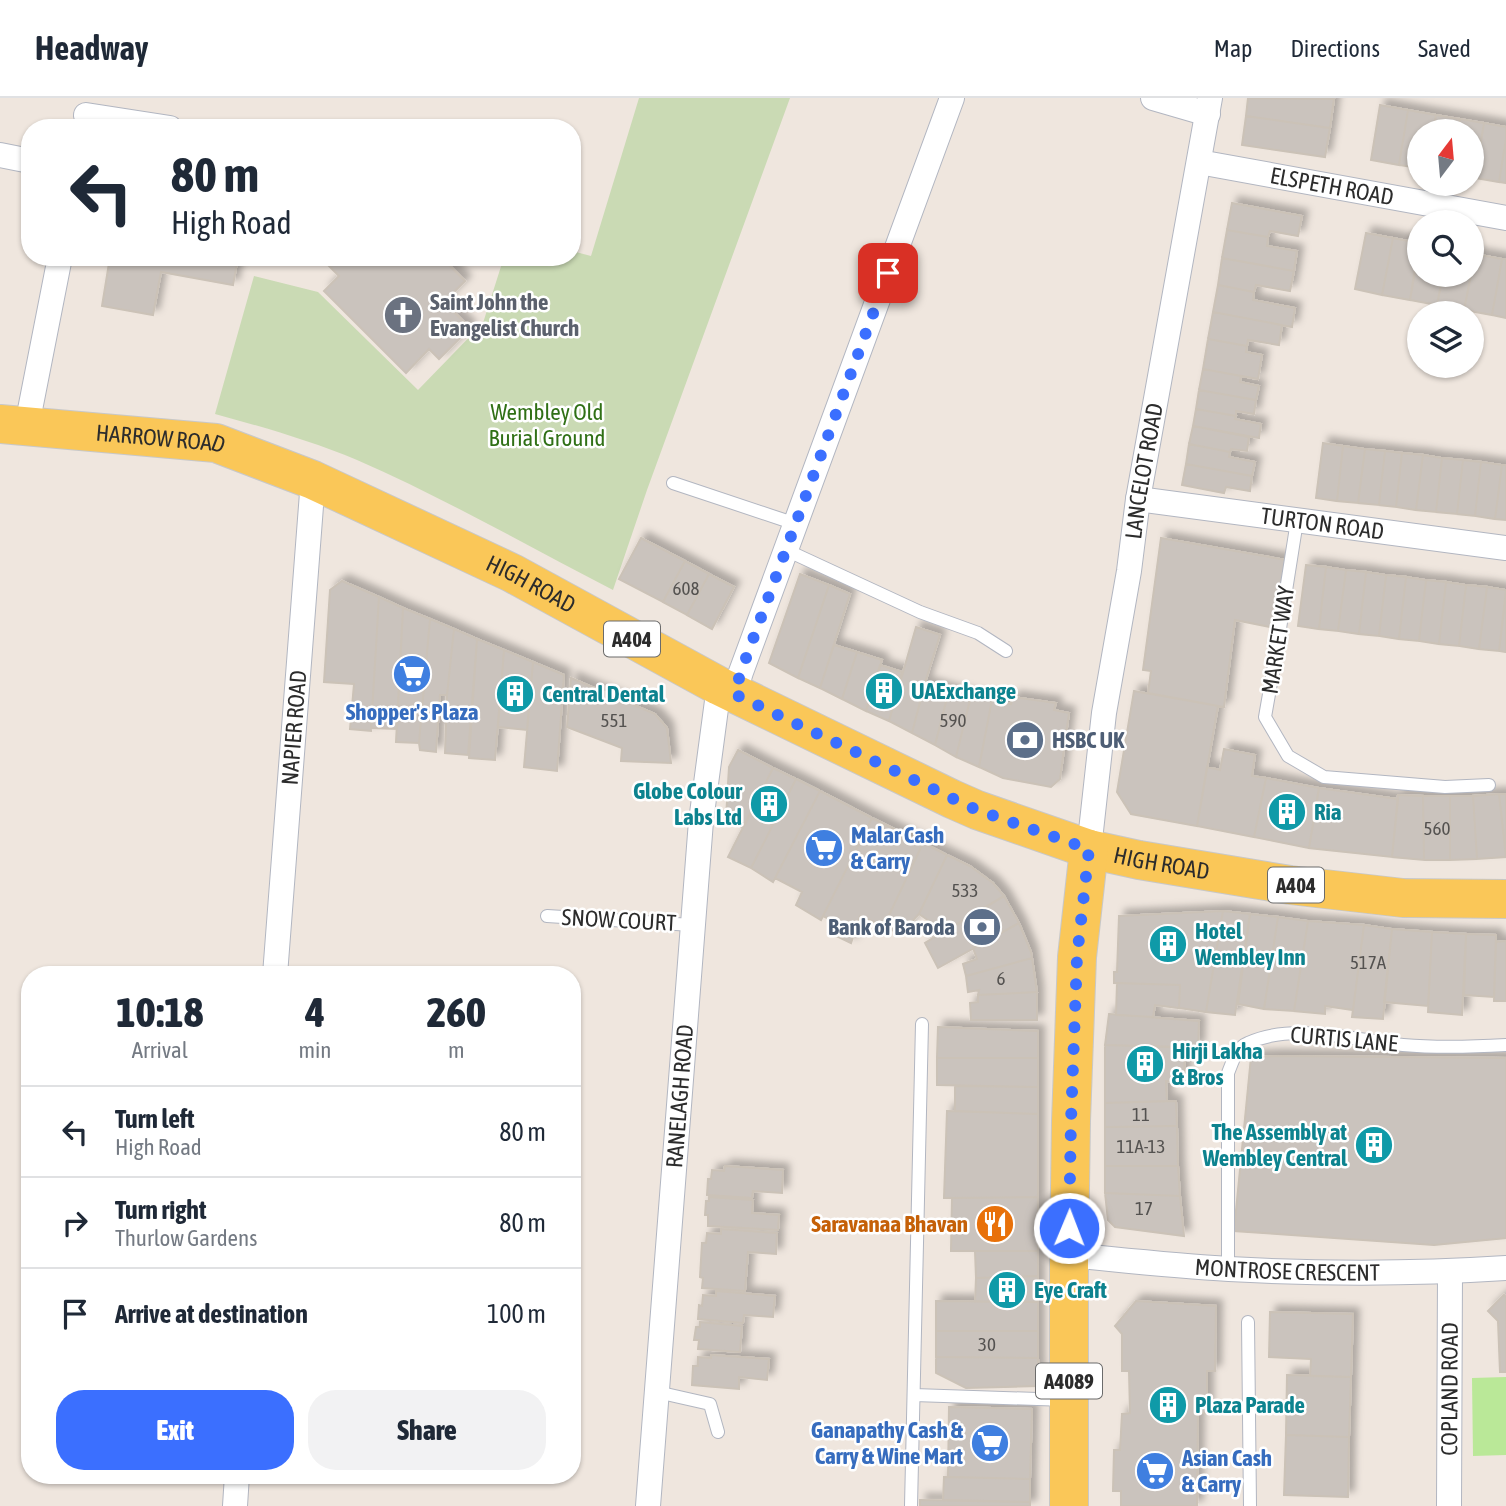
<!DOCTYPE html>
<style>
body{margin:0;font-family:"Asap Condensed",sans-serif;background:#f2f2f3;color:#1f2937;height:100vh;display:flex;flex-direction:column;font-size:26px;white-space:nowrap}
*{box-sizing:border-box;margin:0}
p{font-size:23px;color:#747a83}
.icon{flex:none;width:38px;height:38px;fill:none;stroke:currentColor;stroke-width:2;stroke-linecap:round;stroke-linejoin:round}
.map{position:relative;flex:1;overflow:hidden}
.panel{position:absolute;left:21px;top:868px;width:560px;height:518px;display:flex;flex-direction:column;background:#fff;border-radius:28px;box-shadow:0 2px 5px #0004}
.panel>*{flex:none}
.banner{position:absolute;left:21px;top:21px;width:560px;height:147px;border-radius:28px;box-shadow:0 2px 5px #0004;background:#fff;color:#1f2937;overflow:hidden}
.needle{width:46px;rotate:16deg}
.buttons{position:absolute;left:1407px;top:21px;display:grid;gap:14px}
.buttons a{display:grid;place-items:center;width:77px;height:77px;border-radius:50%;background:#fff;box-shadow:0 2px 5px #0004;font-size:35px}
.pin{position:absolute;display:grid;place-items:center;width:60px;height:60px;color:#fff;margin:-30px;border-radius:14px;box-shadow:0 4px 10px #0006}
.me{position:absolute;width:77px;margin:-38px;rotate:1deg;stroke-linejoin:round;filter:drop-shadow(0 0 5px #0008)}
.turn{display:flex;align-items:center;gap:24px;height:147px;padding:0 35px;font-size:32px}
.turn .icon{width:91px;height:91px;stroke-width:2.5}
.turn b{display:block;font-size:49px;line-height:60px}
.eta{display:flex;justify-content:space-evenly;align-items:center;height:119px;text-align:center}
.eta b{font-size:42px;font-weight:800;line-height:49px}
.button{display:flex;gap:14px;margin-top:auto;padding:14px 35px}
.button a{flex:1;height:80px;border-radius:28px;background:#3b6fff;color:#fff;font-size:28px;font-weight:800;line-height:80px;text-align:center}
.button a+a{background:#f2f2f3;color:#1f2937}
ul{padding:0;list-style:none}
li{display:flex;align-items:center;gap:21px;height:91px;padding:0 35px;border-top:2px solid #e0e1e3}
li div{flex:1}
li b{display:block;font-size:26px}
li em{font-style:normal}
header{display:flex;align-items:center;gap:42px;box-sizing:border-box;height:98px;padding:0 35px;background:#fff;border-bottom:2px solid #e0e1e3}
header strong{font-size:33px}
nav{display:flex;gap:38px;margin-inline-start:auto;font-size:24px}
.map>svg:first-child{display:block}
.green{fill:#bae898}
.cemetery{fill:#cadab4}
.building{fill:#cac3bd;stroke:#cbc2b7;stroke-width:2;filter:url(#shadow)}
.lines{fill:none;stroke-linecap:round;stroke-linejoin:round}
.lane-casing{stroke:#b2b6c1;stroke-width:14}
.street-casing{stroke:#b2b6c1;stroke-width:26}
.primary-casing{stroke:#c8c8c8;stroke-width:40}
.lane{stroke:#fff;stroke-width:12}
.street{stroke:#fff;stroke-width:24}
.primary{stroke:#fac758;stroke-width:38}
.route{stroke:#3b6fff;stroke-width:12;stroke-dasharray:0 21.6}
.labels{text-anchor:middle;dominant-baseline:central;stroke-width:5;stroke-linejoin:round;paint-order:stroke}
.number-label{font-size:19px;fill:#545250}
.shield{fill:#fff;stroke:#6b6b6b;stroke-width:2}
.shield-label{font-size:21px;font-weight:bold;fill:#2c2c2c}
.street-label{font-size:23px;fill:#2c2c2c;stroke:#fff}
.worship-label{font-size:23px;font-weight:bold;fill:#5b616d;stroke:#fff;text-anchor:start}
.park-label{font-size:23px;fill:#307016;stroke:#fff}
.culture-label{font-size:23px;font-weight:bold;fill:#0d838f;stroke:#fff;text-anchor:start}
.shop-label{font-size:23px;font-weight:bold;fill:#366cbe;stroke:#fff;text-anchor:start}
.service-label{font-size:23px;font-weight:bold;fill:#4e5e75;stroke:#fff;text-anchor:start}
.food-label{font-size:23px;font-weight:bold;fill:#c56008;stroke:#fff;text-anchor:end}
</style>
<header>
<strong>Headway</strong>
<nav><a>Map</a><a>Directions</a><a>Saved</a></nav>
</header>
<div class="map">
<svg width="1506" height="1408" viewBox="0 0 1506 1408">
<defs>
<filter id="shadow"><feDropShadow dx="6" dy="-6" stdDeviation="3.5" flood-color="#0004"/></filter>
</defs>
<rect width="100%" height="100%" fill="#efe6de"/>
<path class="green" d="M1506,1279v78l-33,1 -1,-78z"/>
<path class="cemetery" d="M639,0h151l-143,392 -34,100c-85,-44 -169,-92 -256,-130 -46,-19 -94,-33 -142,-46l39,-138 64,16 100,98 65,-67 21,-66h68v-6l19,5z"/>
<path class="building" d="M1248,0l86,1 -4,29 -84,-12z
M1380,7l28,5 -9,55 -28,-5z
M1408,12l28,5 -3,16h-14v37l-20,-3z
M1436,17l24,4 -2,12h-25z
M1246,18l84,12 -5,29 -83,-12z
M1460,21l24,4 -9,55 -3,-1v-46h-14z
M1484,25l22,4v12l-7,43 -24,-4z
M1506,41v44l-7,-1z
M1232,105l70,13 -4,20 -28,-5 -2,6 -41,-7z
M1227,132l41,7 -1,9 30,5 -3,20 -72,-13z
M1366,135l27,5 -11,57 -27,-6z
M1393,140l26,5 -9,57 -28,-5z
M1419,151v26h24l-6,30 -27,-5z
M1475,156l27,5 -10,56 -28,-5z
M110,159h128l-5,28 -72,-13 -8,43 -51,-9z
M320,159h121l24,24 -21,21 26,26 -31,31 -10,-10 -23,24 -82,-82 15,-15z
M1222,160l72,13 -4,20 -34,-6 -2,7 -36,-7z
M1502,161h4v59l-14,-3z
M1443,177h28l-7,35 -27,-5z
M1218,187l36,7 -1,8 42,8 -3,19 -79,-15z
M1213,214l69,13 -3,20 -31,-5 -1,6 -39,-7z
M1208,241l39,7 -1,6 16,3 -4,24 -55,-10z
M1203,271l38,7 -1,6 19,4 -3,14 -57,-10z
M1199,292l57,10 -2,14 -18,-3v5l-40,-7z
M1196,311l40,7 -1,3 26,5 -2,14 -66,-12z
M1193,328l56,11 -2,14 -16,-2 -1,3 -41,-8z
M1323,345l20,3 -6,55 -21,-3z
M1189,346l41,8 -1,5 26,5 -3,14 -66,-12z
M1343,348l22,3 -7,54 -21,-2z
M1365,351l20,2 -6,54 -21,-2z
M1385,353l17,2 -6,54 -17,-2z
M1402,355l21,2 -7,55 -20,-3z
M1423,357l19,3 -6,54 -20,-2z
M1442,360l21,2 -6,54 -21,-2z
M1463,362l18,2 -6,54 -18,-2z
M1481,364l21,3 -7,54 -20,-3z
M1186,366l66,12 -2,15 -24,-4 -2,6 -42,-8z
M1502,367h4v55l-11,-1z
M641,440l44,23 -22,41 -44,-23z
M1161,440l125,22 -11,68 -40,-8 -11,87 -76,-14 3,-22 -8,-1z
M685,463l24,13 -22,41 -24,-13z
M1306,467l20,2 -7,62 -21,-3z
M1326,469l20,3 -8,61 -19,-2z
M1346,472l20,2 -7,62 -21,-3z
M1366,474l20,3 -7,61 -20,-2z
M709,476l25,13 -22,42 -25,-14z
M800,476l29,11 -31,93 -29,-15z
M1386,477l20,2 -7,62 -20,-3z
M1406,479l20,3 -7,61 -20,-2z
M1426,482l20,2 -7,62 -20,-3z
M342,483l37,16 -8,134 -21,-2 4,-45 -30,-2 6,-92z
M1446,484l20,3 -7,61 -20,-2z
M829,487l21,9 -30,94 -22,-10z
M1466,487l21,2 -8,62 -20,-3z
M1487,489l19,3 -7,61 -20,-2z
M1506,496v58l-7,-1z
M379,499l24,11 -6,121 -26,-1z
M403,510l27,11 -11,124 -23,-1z
M430,521l24,10 -7,66h-7l-4,57 -16,-2 -1,-7z
M916,529l24,8 -15,48 -13,50 -23,-12z
M454,531l23,10 -9,116 -23,-2 2,-58z
M477,541l27,11 -9,110 -26,-2z
M834,547l23,7 -15,47 -22,-11z
M504,552l29,12 -6,68 -29,-3z
M857,554l25,8 -16,51 -24,-12z
M533,564l31,13 -7,96 -33,-4z
M880,567l22,7 -13,49 -23,-10z
M571,580l84,36 12,14 4,35 -50,-2 1,-13 -55,-21z
M925,585l24,7 -14,55 -23,-12z
M949,592l22,6 -15,61 -21,-12z
M1134,593l84,15 -21,120 -66,-12 -14,-22z
M971,598l21,4 -13,67 -23,-10z
M1013,599l43,6 -2,7 15,3 -9,66 -9,8 -48,-9 -24,-11 13,-67 19,4z
M1224,651l31,6 -3,21 14,2 -12,59 -57,-11 10,-59 13,3z
M738,652l35,18 -30,60 -17,-10 3,-51z
M773,670l23,11 -45,89 -23,-11z
M1266,680l53,10 -10,60 -55,-11z
M796,681l24,12 -47,91 -22,-14z
M1319,690l79,11 -6,58 -83,-9z
M820,693l52,27 -51,102 -25,-15 6,-13 -27,-14z
M1499,696l7,63 -29,2 -4,-63z
M1499,696h7v60z
M1398,697l25,1 1,64 -32,-3z
M1423,698h27v64h-26z
M1450,698h23l4,63 -27,1z
M872,720l51,25 -39,83 -24,-10 -9,27 -23,-11 5,-11 -10,-5z
M923,745l24,12 -28,59 -19,20 -16,-8z
M947,757l23,11 23,17 11,13 -59,36 -26,-18z
M1004,798l15,27 -81,45 -13,-25z
M1223,813l-17,101 -27,-4 1,-23 -66,-2v-11h3l2,-56z
M1223,813l27,3 -15,101 -29,-3z
M1250,816l28,3 -14,92 -26,-5z
M1278,819l30,4 -14,90 -30,-2z
M1308,823l56,4 -11,85 -28,-4v8l-31,-3z
M1019,825l12,29 1,6 -66,18 -3,-12 14,-5 -4,-11z
M1364,827l28,4 -9,90 -31,-2z
M1392,831l40,3 -4,74 -44,-4z
M1432,834l34,2 -4,81 -34,-3z
M1466,836l30,1 -2,62 -30,-2z
M1506,843v60h-12l2,-59z
M1032,860l5,34 -59,3 1,-5 -11,2 -2,-16z
M1117,885l63,2 -1,23 -24,-3 -2,12 -37,-2z
M1037,894v28h-66l-1,-17 8,-1v-7z
M1109,916l90,7 -1,27 -93,-3z
M938,929l100,4v27h-101z
M1105,947l79,2 1,35 -19,-1 1,20 -62,2z
M1276,958l230,2v180l-72,7 -200,-14 17,-174z
M937,960h101v29l-101,-2z
M955,988l83,1v27l-83,-3z
M1176,1003l1,25 -72,1v-24z
M947,1013l91,3v83l-94,1z
M1177,1028l1,40h-73v-39z
M725,1068l58,4 -1,23 -29,-2 -1,7 -45,-3 1,-16h3l1,-9 12,1z
M1105,1068h73l2,30 -75,-3z
M1105,1095l75,3 4,40 -69,-9 -7,-7z
M709,1099l44,3 -1,13 27,2 -1,15 -70,-4v-11h-3l1,-14h3z
M1038,1099v54h-87l1,-53z
M721,1131l56,4 -1,21 -28,-2 -3,39 -43,-3 1,-10 -3,-1 2,-34h4l1,-10 14,1z
M975,1153h63v25l-62,2z
M1038,1178v26h-63l1,-24z
M716,1193l59,5 -2,21 -29,-2 -1,8 -45,-4 1,-14 3,1 1,-11 13,1z
M1504,1197l2,2v75h-6l-2,-51 -10,-10z
M936,1203l102,1v29h-102z
M1136,1203l80,5 -1,65h-8v42h-9l-1,93h-76v-15h-8l1,-41h6l2,-36 8,-1 -1,-42h-7v-37l-7,-8z
M1270,1214l83,2 -2,63 -41,-1 1,-17 -42,-2z
M700,1224l42,4 -2,26 -42,-3 1,-9h-5l2,-13h4z
M936,1233h102v27l-102,-1z
M711,1257l58,4 -2,21 -28,-3v12l-47,-4 1,-19h5v-9l13,1z
M936,1259l102,1 1,28 -73,2 -30,-15z
M1287,1277l64,2 -2,60 -63,-2z
M949,1309l83,2 -2,70 -82,-2z
M1286,1337l63,2 -1,60 -64,-2z
M944,1379l86,2v23l-87,-2z
M920,1402l110,2v4h-110z"/>
<g class="lines">
<g class="lane-casing">
<path id="lane" d="M673,385l123,41
M1297,423l-22,139 -10,57 23,39 36,21 121,10 44,-2
M786,452l134,62 58,21 28,18
M547,818l145,9
M1228,1171v-196c5,-12 8,-25 20,-30 45,-21 108,-3 155,2 34,3 69,2 103,0
M1248,1224l2,184
M657,1294l53,12 8,28
M914,1297l152,5
M911,1408l11,-482"/>
</g>
<g class="street-casing">
<g id="street">
<path d="M1153,0l55,16"/>
<path d="M86,17l84,13"/>
<path d="M0,57l30,6"/>
<path id="s1" d="M1199,64l307,56"/>
<path d="M27,327l33,-168"/>
<path id="s2" d="M1138,401l368,49"/>
<path d="M734,596l7,-22 211,-574"/>
<path id="s3" d="M1089,751l15,-136 25,-142 9,-72 72,-401"/>
<path id="s4" d="M275,877l38,-495"/>
<path id="s5" d="M1069,1157c53,5 106,11 160,14 92,5 185,5 277,-1"/>
<path d="M235,1408l2,-31"/>
<path id="s6" d="M648,1408l53,-685 18,-135"/>
<path id="s7" d="M1449,1408l1,-234"/>
</g>
</g>
<g class="primary-casing">
<g id="primary">
<path id="s8" d="M0,326l216,19 97,37 199,93 207,113 233,113 25,11 112,39 50,11 151,25 113,13 103,1"/>
<path d="M1069,1408v-251l2,-134 6,-164 12,-108"/>
</g>
</g>
<use href="#lane" class="lane"/>
<use href="#street" class="street"/>
<use href="#primary" class="primary"/>
</g>
<g class="lines">
<path class="route" d="M888,175l-146,396 -8,25 243,116 112,39 -12,108 -6,164 -2,107"/>
</g>
<defs>
<g id="church-disc" transform="scale(2.0125)"><circle r="9.5" fill="#6b7280" stroke="#fff"/><path d="M-1.2-6h2.4v3.5h3.3v2.4h-3.3V6h-2.4V-.1h-3.3v-2.4h3.3Z" fill="#fff"/></g>
<g id="supermarket-disc" transform="scale(2.0125)"><circle r="9.5" fill="#3f7fe0" stroke="#fff"/><path d="M-6-5.5h2.5l.6 2H6L4.5 2H-2.5L-4.4-4H-6ZM-1.5 3.2a1.3 1.3 0 1 0 .1 0ZM3 3.2a1.3 1.3 0 1 0 .1 0Z" fill="#fff"/></g>
<g id="building-disc" transform="scale(2.0125)"><circle r="9.5" fill="#0f9aa8" stroke="#fff"/><path d="M-4-6H4V6H1V3H-1V6H-4ZM-2.5-4.3h1.7v1.8h-1.7ZM.8-4.3h1.7v1.8H.8ZM-2.5-1h1.7V.8h-1.7ZM.8-1h1.7V.8H.8Z" fill="#fff"/></g>
<g id="bank-disc" transform="scale(2.0125)"><circle r="9.5" fill="#5c6f8a" stroke="#fff"/><path d="M-6-4H6V4H-6ZM0-2.3a2.3 2.3 0 1 0 0 4.6a2.3 2.3 0 1 0 0-4.6Z" fill="#fff"/></g>
<g id="restaurant-disc" transform="scale(2.0125)"><circle r="9.5" fill="#e8710a" stroke="#fff"/><path d="M-5-6h1v4h1v-4h1v4h1v-4h1v5L-1.5 .5V6h-2V.5L-5-1ZM5-6V6H3V1.5H1.5Q1.5-4 5-6Z" fill="#fff"/></g>
</defs>
<g fill-rule="evenodd">
<use href="#church-disc" x="403" y="217"/>
<use href="#supermarket-disc" x="412" y="576"/>
<use href="#building-disc" x="884" y="593"/>
<use href="#building-disc" x="515" y="596"/>
<use href="#bank-disc" x="1025" y="642"/>
<use href="#building-disc" x="769" y="706"/>
<use href="#building-disc" x="1287" y="714"/>
<use href="#supermarket-disc" x="824" y="750"/>
<use href="#bank-disc" x="982" y="829"/>
<use href="#building-disc" x="1168" y="846"/>
<use href="#building-disc" x="1145" y="966"/>
<use href="#building-disc" x="1374" y="1047"/>
<use href="#restaurant-disc" x="995" y="1126"/>
<use href="#building-disc" x="1007" y="1192"/>
<use href="#building-disc" x="1168" y="1307"/>
<use href="#supermarket-disc" x="990" y="1345"/>
<use href="#supermarket-disc" x="1155" y="1373"/>
</g>
<g class="labels">
<g class="number-label">
<text x="686" y="490">608</text>
<text x="614" y="622">551</text>
<text x="953" y="622">590</text>
<text x="1437" y="730">560</text>
<text x="965" y="792">533</text>
<text x="1368" y="864">517A</text>
<text x="1001" y="880">6</text>
<text x="1141" y="1016">11</text>
<text x="1141" y="1048">11A-13</text>
<text x="1144" y="1110">17</text>
<text x="987" y="1246">30</text>
</g>
<g class="shield">
<rect x="604" y="523.5" width="56" height="35" rx="5"/>
<rect x="1268" y="769.5" width="56" height="35" rx="5"/>
<rect x="1036" y="1265.5" width="66" height="35" rx="5"/>
</g>
<g class="shield-label">
<text x="632" y="541">A404</text>
<text x="1296" y="787">A404</text>
<text x="1069" y="1283">A4089</text>
</g>
<g class="street-label">
<text stroke="none"><textPath href="#s1" startOffset="135">ELSPETH ROAD</textPath></text>
<text stroke="none"><textPath href="#s8" startOffset="161">HARROW ROAD</textPath></text>
<text stroke="none"><textPath href="#s3" startOffset="382">LANCELOT ROAD</textPath></text>
<text stroke="none"><textPath href="#s2" startOffset="186">TURTON ROAD</textPath></text>
<text stroke="none"><textPath href="#s8" startOffset="562">HIGH ROAD</textPath></text>
<text transform="translate(1278 542) rotate(-81)">MARKET WAY</text>
<text stroke="none"><textPath href="#s4" startOffset="248">NAPIER ROAD</textPath></text>
<text stroke="none"><textPath href="#s8" startOffset="1255">HIGH ROAD</textPath></text>
<text transform="translate(619 822) rotate(3)">SNOW COURT</text>
<text transform="translate(1344 941) rotate(5)">CURTIS LANE</text>
<text stroke="none"><textPath href="#s6" startOffset="411">RANELAGH ROAD</textPath></text>
<text stroke="none"><textPath href="#s5" startOffset="219">MONTROSE CRESCENT</textPath></text>
<text stroke="none"><textPath href="#s7" startOffset="117">COPLAND ROAD</textPath></text>
</g>
<g class="worship-label">
<text x="430" y="204">Saint John the<tspan x="430" dy="26">Evangelist Church</tspan></text>
</g>
<g class="park-label">
<text x="547" y="314">Wembley Old<tspan x="547" dy="26">Burial Ground</tspan></text>
</g>
<g class="culture-label">
<text x="911" y="593">UAExchange</text>
<text x="542" y="596">Central Dental</text>
<text x="742" y="693" text-anchor="end">Globe Colour<tspan x="742" dy="26">Labs Ltd</tspan></text>
<text x="1314" y="714">Ria</text>
<text x="1195" y="833">Hotel<tspan x="1195" dy="26">Wembley Inn</tspan></text>
<text x="1172" y="953">Hirji Lakha<tspan x="1172" dy="26">&amp; Bros</tspan></text>
<text x="1347" y="1034" text-anchor="end">The Assembly at<tspan x="1347" dy="26">Wembley Central</tspan></text>
<text x="1034" y="1192">Eye Craft</text>
<text x="1195" y="1307">Plaza Parade</text>
</g>
<g class="shop-label">
<text x="412" y="614" text-anchor="middle">Shopper's Plaza</text>
<text x="851" y="737">Malar Cash<tspan x="851" dy="26">&amp; Carry</tspan></text>
<text x="963" y="1332" text-anchor="end">Ganapathy Cash &amp;<tspan x="963" dy="26">Carry &amp; Wine Mart</tspan></text>
<text x="1182" y="1360">Asian Cash<tspan x="1182" dy="26">&amp; Carry</tspan></text>
</g>
<g class="service-label">
<text x="1052" y="642">HSBC UK</text>
<text x="955" y="829" text-anchor="end">Bank of Baroda</text>
</g>
<g class="food-label">
<text x="968" y="1126">Saravanaa Bhavan</text>
</g>
</g>
</svg>
<div class="buttons">
<a><svg class="needle" viewBox="-14 -14 28 28"><path d="M0-13l5 13h-10z" fill="#e53935"/><path d="M0 13l5-13h-10z" fill="#747a83"/></svg></a>
<a><svg class="icon" aria-label="search" viewBox="0 0 24 24"><circle cx="10" cy="10" r="6"/><path d="M15 15l6 6"/></svg></a>
<a><svg class="icon" aria-label="layers" viewBox="0 0 24 24"><path d="M12 4l9 5-9 5-9-5zM3 14l9 5 9-5"/></svg></a>
</div>
<div class="pin" style="left:888px;top:175px;background:#d93025"><svg class="icon" aria-label="arrive" viewBox="0 0 24 24"><path d="M6 21V4h12l-3 4 3 4H6"/></svg></div>
<svg class="me" style="left:1069px;top:1130px" viewBox="-20 -20 40 40"><circle r="17" fill="#3b6fff" stroke="#fff" stroke-width="3"/><path d="M0-11L8 9 0 5-8 9z" fill="#fff"/></svg>
<div class="banner">
<div class="turn"><svg class="icon" aria-label="left" viewBox="0 0 24 24"><path d="M17 20v-9H6M10 6l-5 5 5 5"/></svg><div><b>80 m</b>High Road</div></div>
</div>
<section class="panel">
<div class="eta">
<div><b>10:18</b><p>Arrival</p></div>
<div><b>4</b><p>min</p></div>
<div><b>260</b><p>m</p></div>
</div>
<ul>
<li><svg class="icon" aria-label="left" viewBox="0 0 24 24"><path d="M17 20v-9H6M10 6l-5 5 5 5"/></svg><div><b>Turn left</b><p>High Road</p></div><em>80 m</em></li>
<li><svg class="icon" aria-label="right" viewBox="0 0 24 24"><path d="M7 20v-9h11M14 6l5 5-5 5"/></svg><div><b>Turn right</b><p>Thurlow Gardens</p></div><em>80 m</em></li>
<li><svg class="icon" aria-label="arrive" viewBox="0 0 24 24"><path d="M6 21V4h12l-3 4 3 4H6"/></svg><div><b>Arrive at destination</b></div><em>100 m</em></li>
</ul>
<div class="button"><a>Exit</a><a>Share</a></div>
</section>
</div>
